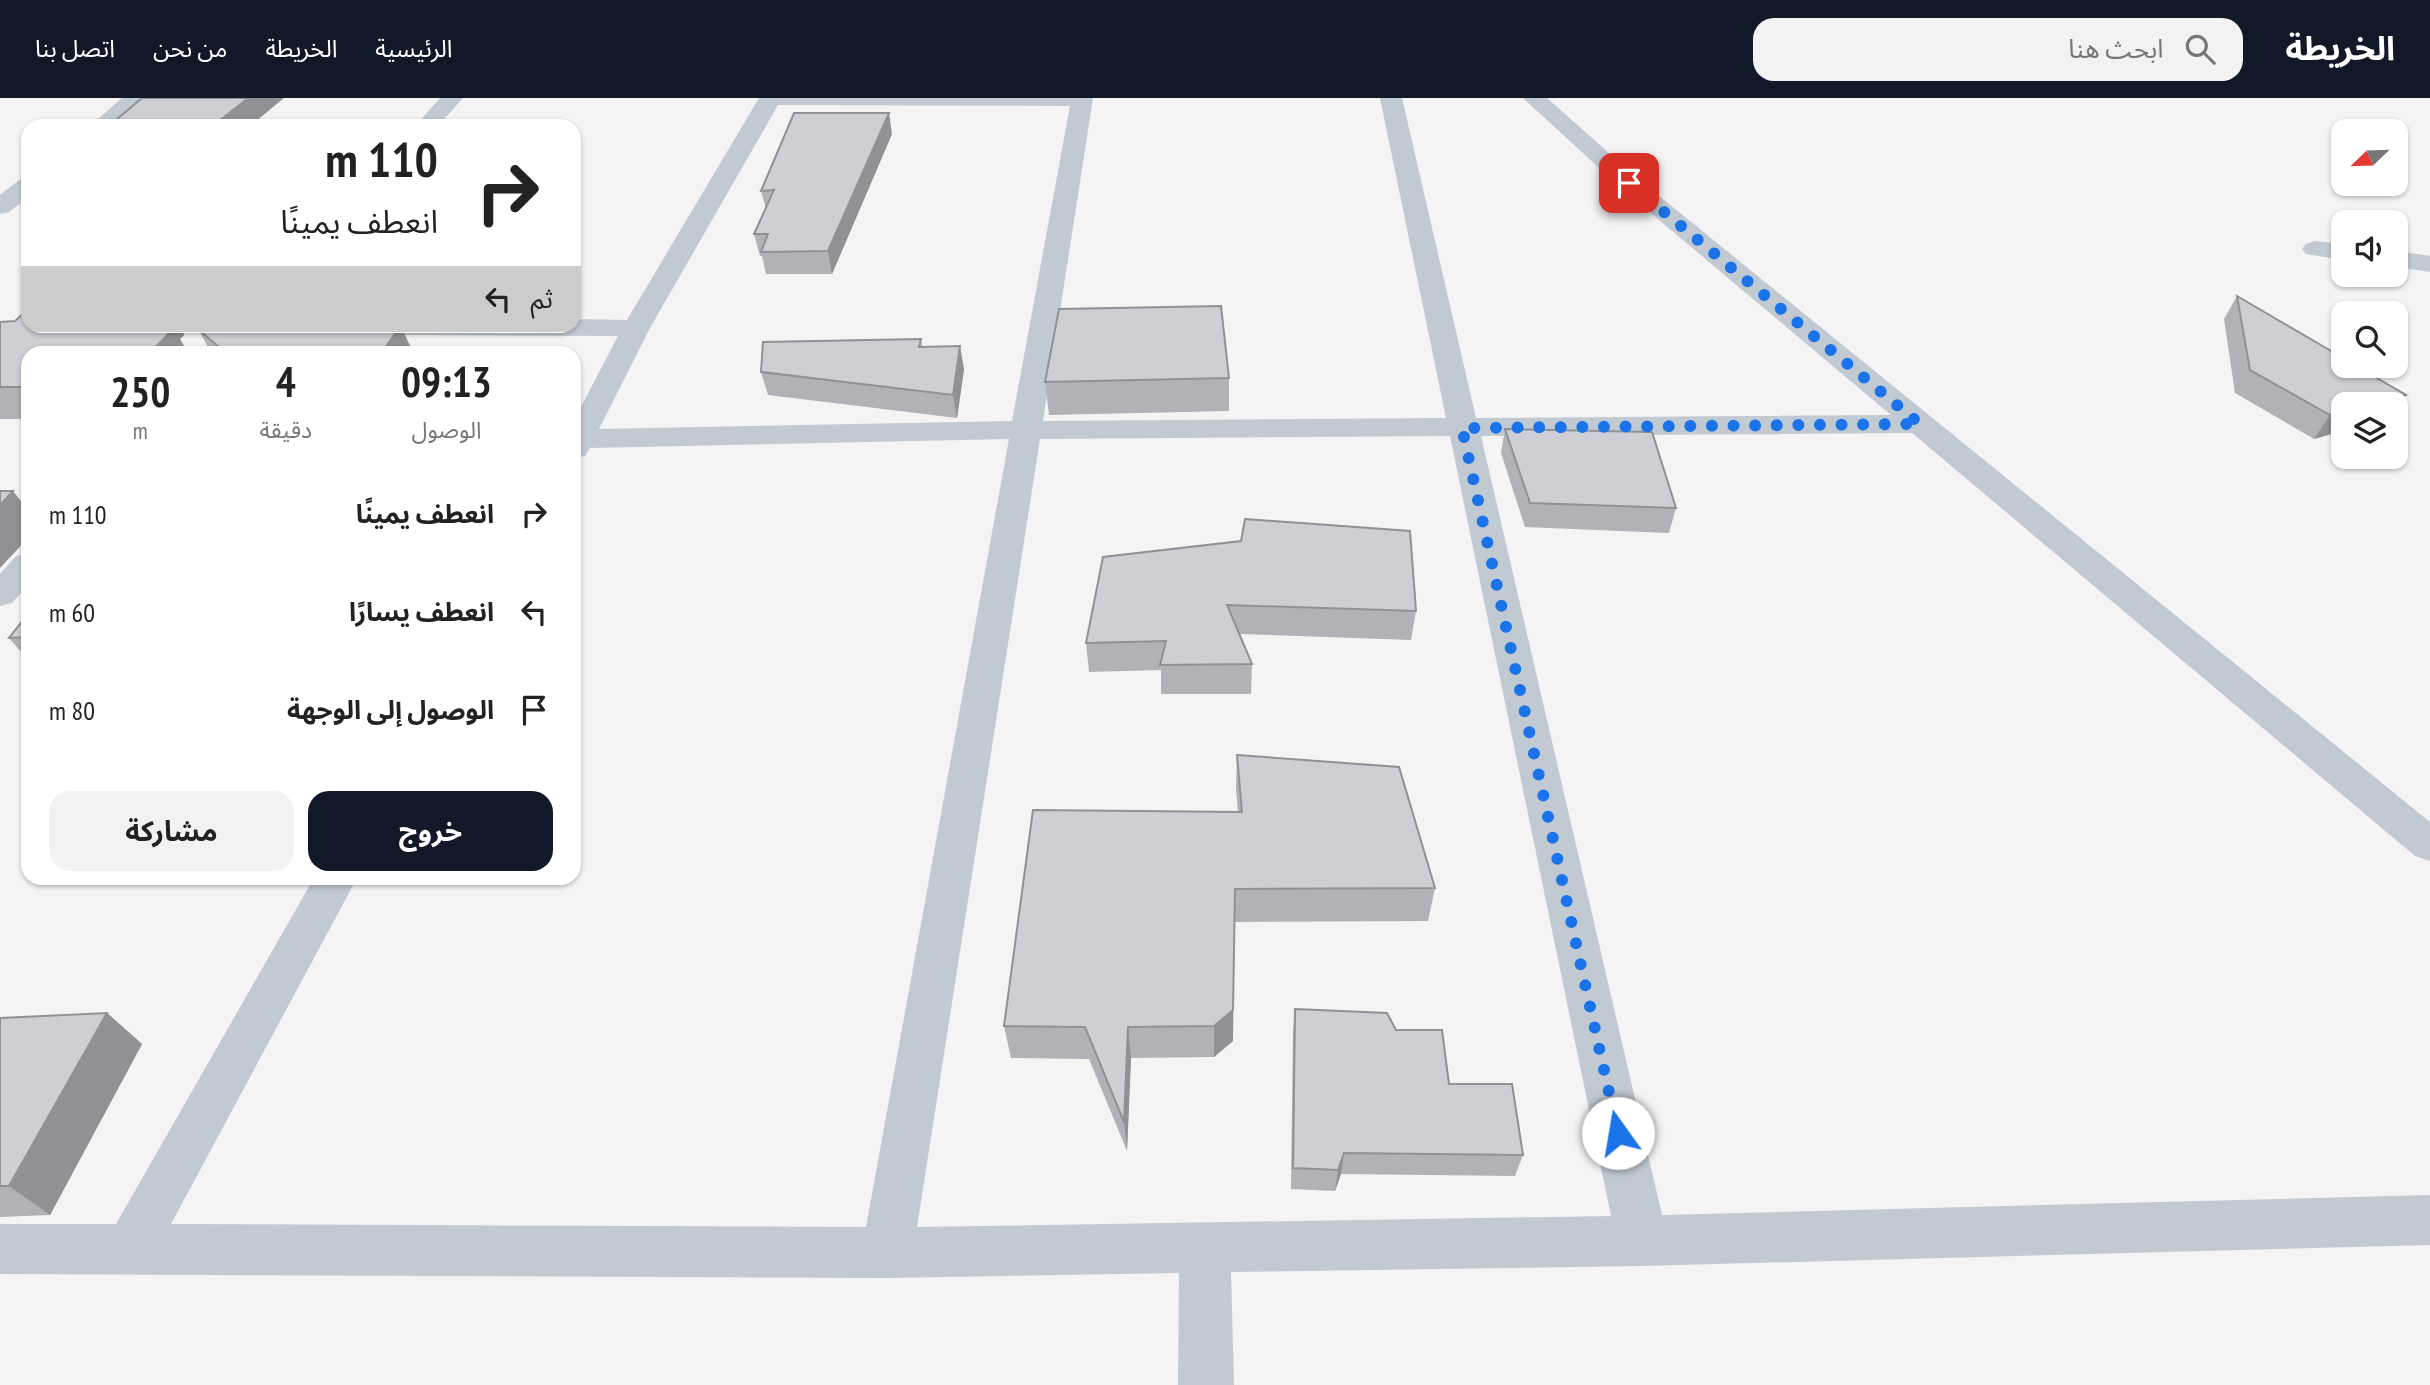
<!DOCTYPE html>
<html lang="ar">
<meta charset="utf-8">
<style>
body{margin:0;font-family:"PT Sans Narrow","Noto Sans Arabic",sans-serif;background:#f2f2f2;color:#222;direction:rtl;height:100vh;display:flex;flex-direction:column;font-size:26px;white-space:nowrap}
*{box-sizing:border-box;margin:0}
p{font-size:23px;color:#767676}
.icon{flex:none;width:38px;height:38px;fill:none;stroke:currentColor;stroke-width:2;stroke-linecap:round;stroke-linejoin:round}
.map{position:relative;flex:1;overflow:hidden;direction:ltr}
.sheet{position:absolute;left:21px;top:248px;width:560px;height:539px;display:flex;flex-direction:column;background:#fff;border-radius:21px;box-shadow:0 2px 5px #0004;direction:rtl}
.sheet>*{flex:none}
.hud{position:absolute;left:21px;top:21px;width:560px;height:214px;border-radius:21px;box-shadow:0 2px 5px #0004;direction:rtl;background:#fff;color:#222;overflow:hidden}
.needle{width:46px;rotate:247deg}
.controls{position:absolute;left:2331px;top:21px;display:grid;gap:14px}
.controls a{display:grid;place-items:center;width:77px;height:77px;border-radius:14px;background:#fff;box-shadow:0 2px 5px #0004;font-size:35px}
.pin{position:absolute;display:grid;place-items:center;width:60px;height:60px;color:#fff;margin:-30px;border-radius:14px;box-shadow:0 4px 10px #0006}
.me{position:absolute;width:77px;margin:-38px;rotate:347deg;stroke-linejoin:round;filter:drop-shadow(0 0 5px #0008)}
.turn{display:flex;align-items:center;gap:24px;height:147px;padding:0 28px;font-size:32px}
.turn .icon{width:91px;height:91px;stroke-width:2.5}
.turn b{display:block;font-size:49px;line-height:60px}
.then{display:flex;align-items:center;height:66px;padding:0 28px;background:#0003;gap:14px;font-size:26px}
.eta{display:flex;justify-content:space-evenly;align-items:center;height:119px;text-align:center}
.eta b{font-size:42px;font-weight:700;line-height:49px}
.cta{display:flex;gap:14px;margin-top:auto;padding:14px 28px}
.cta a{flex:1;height:80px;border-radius:21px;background:#111827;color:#fff;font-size:28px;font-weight:700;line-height:80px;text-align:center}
.cta a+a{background:#f2f2f2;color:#222}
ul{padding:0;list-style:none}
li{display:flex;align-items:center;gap:21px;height:98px;padding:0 28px}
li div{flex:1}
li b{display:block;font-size:26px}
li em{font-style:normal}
header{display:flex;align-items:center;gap:42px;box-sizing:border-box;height:98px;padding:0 35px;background:#111827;color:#fff}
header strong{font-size:33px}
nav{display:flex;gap:38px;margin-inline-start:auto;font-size:24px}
.search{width:490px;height:63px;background:#f2f2f2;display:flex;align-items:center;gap:18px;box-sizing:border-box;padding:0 24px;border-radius:21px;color:#767676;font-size:26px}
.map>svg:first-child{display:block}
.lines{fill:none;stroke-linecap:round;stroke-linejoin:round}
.minor{fill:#c1cad2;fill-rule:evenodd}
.wall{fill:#b0b2b7}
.shaded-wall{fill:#909195}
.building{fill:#cdcfd5;stroke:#909195;stroke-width:2}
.route{stroke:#1a73e8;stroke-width:12;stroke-dasharray:0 21.6}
</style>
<header>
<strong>الخريطة</strong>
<div class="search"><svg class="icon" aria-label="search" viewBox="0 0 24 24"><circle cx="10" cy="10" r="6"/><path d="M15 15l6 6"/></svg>ابحث هنا</div>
<nav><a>الرئيسية</a><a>الخريطة</a><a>من نحن</a><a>اتصل بنا</a></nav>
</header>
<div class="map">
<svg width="2430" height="1287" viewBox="0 0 2430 1287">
<rect width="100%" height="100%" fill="#f5f3f3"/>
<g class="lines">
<path class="minor" d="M122,0h25l-32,28h-25z
M440,0h23l-25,28h-23z
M759,0h334l-50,323 403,-3 -66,-320h22l74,320 415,-3 -270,-227 -98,-90h24l90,80 793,644v39l-15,-5 -503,-423 -431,3 181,779 768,-20v50l-788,21 -411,6 3,113h-56l1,-112 -292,5 -887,-4v-50h116l198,-346h43l-186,346 695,3 143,-788 -419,9 -5,8 -11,2v-38l44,-84 -371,-2 -17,20h-30l16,-20 -34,-2 -4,-6h396v-7l53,1zM778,7l292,1 -58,315 -413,8 51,-101zM1450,338l161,780 -694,11 123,-788z
M28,80v19l-19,15 -9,2v-19l19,-15z
M2315,143l28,3v16l-37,-6 -4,-5 4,-5z
M2396,153l34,5v16l-34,-5z
M28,455v32l-16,18 -12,3v-32l16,-18z"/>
</g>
<path class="wall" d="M892,36l-60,140h-66l-4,-18h-2l-6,-22 12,-25 -5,-18z
M2237,198l169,99 -10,15v-6l-82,35 -79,-46 -11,-74z
M0,224l28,4h151l5,9 -4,4 6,10 -158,5v65h-28z
M364,228h37l13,28h-202l-14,-25z
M921,241l1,8 42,22 -7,49 -189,-23 -7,-23z
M1229,280v33l-180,4 -4,-33z
M1505,331l171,79 -7,25 -144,-6 -24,-74z
M1103,459l313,54 -5,29 -171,-6 12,30 -1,30h-90v-24l-72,2 -3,-29z
M28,516v46l-19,-22z
M1237,657l198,133 -7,33 -193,1 -2,119 -19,16 -83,1 -4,93 -38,-92 -78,-1 -7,-32 234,-214 -2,-23z
M1295,911l101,21 53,54 74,71 -8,21 -174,-2 -6,17 -44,-2 2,-157z
M107,915l35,31 -92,171 -50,2v-199z"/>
<path class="shaded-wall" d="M248,0h36l-34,28h-37z
M889,15l3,21 -60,140 -4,-23z
M156,228h23l5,9 -4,4 8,15h-39z
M400,228l14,28h-33z
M960,248l4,23 -7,49 -4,-23z
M2406,297l-10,15v-6h-25z
M2343,313v20l-29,8 16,-24z
M13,393l15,19v28l-28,30v-63z
M1233,912v31l-19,16v-31z
M107,915l35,31 -92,171 -41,-29z
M1128,929l3,31 -4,93 -3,-29z
M1344,1055l-3,21 -6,17 3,-21z"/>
<path class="building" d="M142,0h106l-35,28h-104z
M794,15h95l-61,138 -67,1 7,-18h-14l20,-44 -13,1z
M2237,198l106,62v8h13l50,29 -35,9h-28v7l-13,4 -80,-45z
M1221,208l8,72 -184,4 14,-73z
M28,211v17h133l-3,3h15l-24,25h-121v33h-28v-65l15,-1z
M364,228h36l-19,28h-154l-29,-25z
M921,241l-2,8 41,-1 -7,49 -192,-23 2,-30z
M1505,331l147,3 24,76 -146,-5z
M0,393h13l-13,14z
M1245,421l165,12 6,80 -189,-6 25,59 -92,1 6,-24 -80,2 17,-86 138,-16z
M28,516v23l-19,1z
M1237,657l162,12 36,121 -200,1 -2,121 -19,16 -86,1 -4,95 -39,-95 -81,-1 29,-216 209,2z
M1295,911l92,4 9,17h46l7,54h63l11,71 -179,-2 -6,17 -45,-2z
M107,915l-98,173h-9v-168z"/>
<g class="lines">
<path class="route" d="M1618,1035l-156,-705 458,-4 -291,-241"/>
</g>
</svg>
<div class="controls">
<a><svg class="needle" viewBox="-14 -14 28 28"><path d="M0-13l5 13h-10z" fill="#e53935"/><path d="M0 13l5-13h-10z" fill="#767676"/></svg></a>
<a><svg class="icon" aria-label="sound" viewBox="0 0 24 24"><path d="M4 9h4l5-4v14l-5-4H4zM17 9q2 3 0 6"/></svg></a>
<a><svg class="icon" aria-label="search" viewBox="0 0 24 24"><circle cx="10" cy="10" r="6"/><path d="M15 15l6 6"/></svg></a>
<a><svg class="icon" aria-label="layers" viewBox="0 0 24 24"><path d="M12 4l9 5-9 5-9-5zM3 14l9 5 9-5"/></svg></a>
</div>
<div class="pin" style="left:1629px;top:85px;background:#d93025"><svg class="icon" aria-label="arrive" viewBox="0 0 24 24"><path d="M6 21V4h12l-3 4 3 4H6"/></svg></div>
<svg class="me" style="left:1618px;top:1035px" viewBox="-20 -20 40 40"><circle r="19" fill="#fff"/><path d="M0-13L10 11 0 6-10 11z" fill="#1a73e8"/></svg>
<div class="hud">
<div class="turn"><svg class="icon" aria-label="right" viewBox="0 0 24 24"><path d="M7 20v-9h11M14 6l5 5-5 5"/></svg><div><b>110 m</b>انعطف يمينًا</div></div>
<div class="then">ثم<svg class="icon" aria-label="left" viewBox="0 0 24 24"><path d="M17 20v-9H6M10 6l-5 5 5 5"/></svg></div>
</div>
<section class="sheet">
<div class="eta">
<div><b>09:13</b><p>الوصول</p></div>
<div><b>4</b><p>دقيقة</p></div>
<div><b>250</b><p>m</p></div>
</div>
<ul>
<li><svg class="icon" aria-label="right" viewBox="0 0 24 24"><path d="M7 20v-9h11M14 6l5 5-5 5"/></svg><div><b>انعطف يمينًا</b></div><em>110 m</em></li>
<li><svg class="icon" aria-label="left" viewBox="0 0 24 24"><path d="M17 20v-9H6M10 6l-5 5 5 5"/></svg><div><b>انعطف يسارًا</b></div><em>60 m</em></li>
<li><svg class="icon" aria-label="arrive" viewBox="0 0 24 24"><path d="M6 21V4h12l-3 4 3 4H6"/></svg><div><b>الوصول إلى الوجهة</b></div><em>80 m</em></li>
</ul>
<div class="cta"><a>خروج</a><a>مشاركة</a></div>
</section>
</div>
